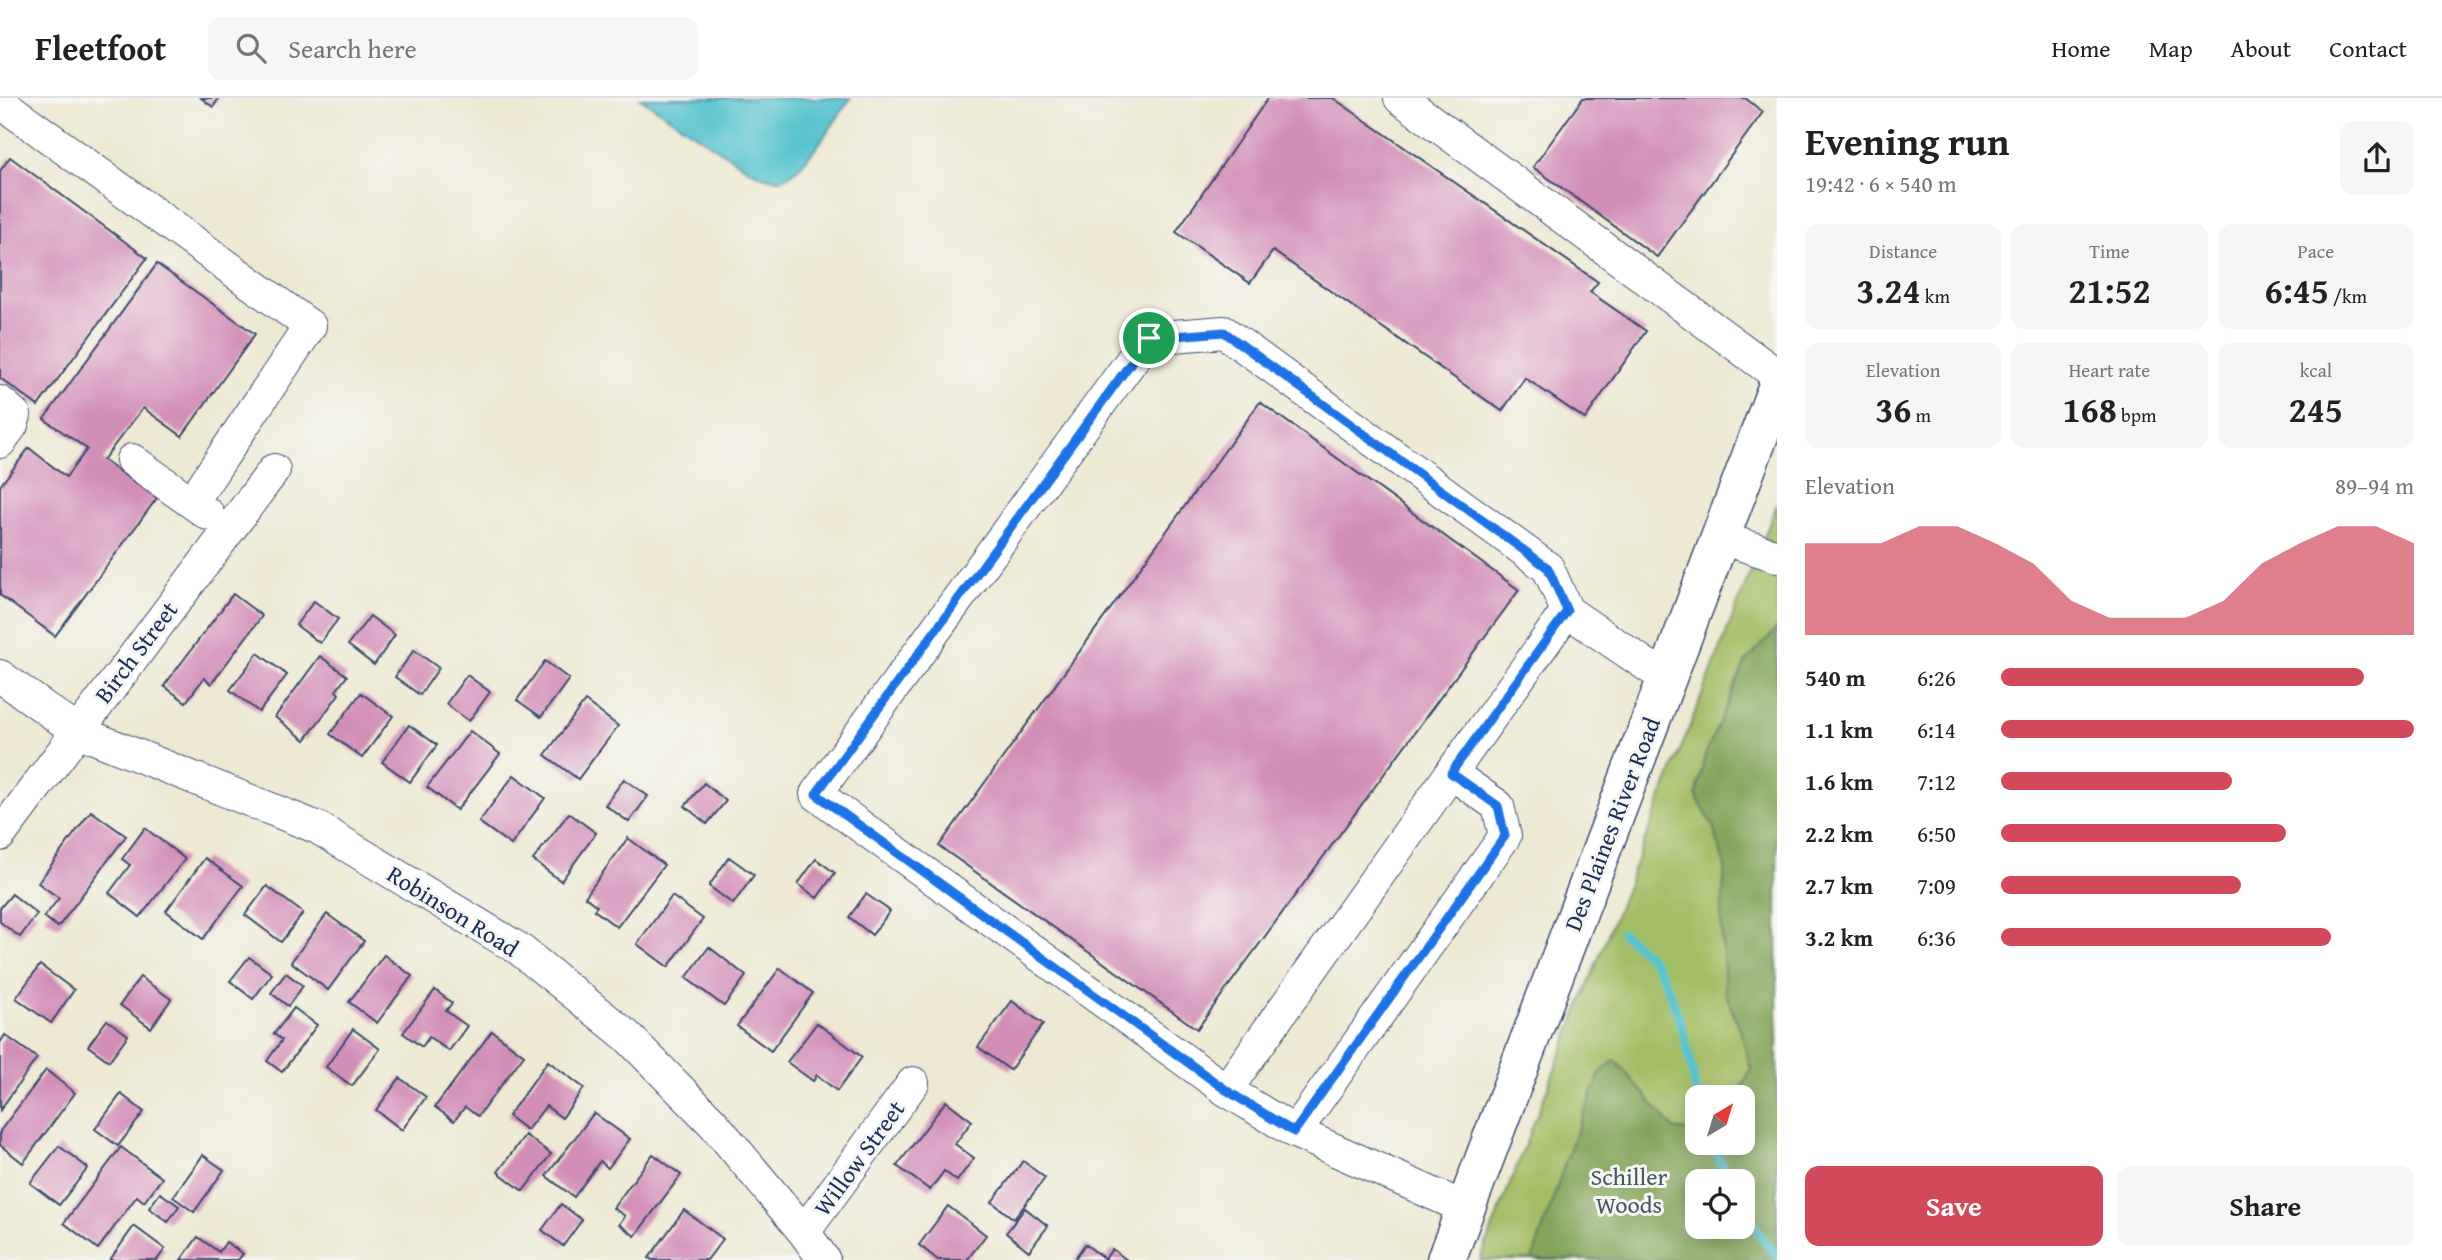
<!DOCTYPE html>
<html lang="en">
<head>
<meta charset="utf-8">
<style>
	:root { --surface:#fff; --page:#f6f6f6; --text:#222; --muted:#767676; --line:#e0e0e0; --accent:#d1495b }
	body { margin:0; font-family:"Gentium Book Plus",serif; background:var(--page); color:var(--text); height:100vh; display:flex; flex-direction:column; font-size:26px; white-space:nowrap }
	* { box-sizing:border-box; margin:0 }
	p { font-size:23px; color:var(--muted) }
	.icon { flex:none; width:38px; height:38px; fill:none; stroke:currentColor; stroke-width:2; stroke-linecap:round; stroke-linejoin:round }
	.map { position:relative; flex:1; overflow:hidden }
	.side { display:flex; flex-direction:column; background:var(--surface); width:665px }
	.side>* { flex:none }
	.needle { width:46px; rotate:38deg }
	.tools { position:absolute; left:1685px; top:987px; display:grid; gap:14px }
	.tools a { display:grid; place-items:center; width:70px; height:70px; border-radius:14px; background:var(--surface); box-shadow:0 4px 18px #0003; font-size:35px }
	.pin { position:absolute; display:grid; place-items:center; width:60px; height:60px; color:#fff; margin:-30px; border:4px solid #fff; border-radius:50%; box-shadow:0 2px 7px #0007 }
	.round { display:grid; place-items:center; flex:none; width:74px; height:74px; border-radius:14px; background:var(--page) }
	.head { display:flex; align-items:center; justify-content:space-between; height:119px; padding:0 28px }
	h1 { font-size:38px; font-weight:600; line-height:52px }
	.stats { display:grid; grid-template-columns:repeat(3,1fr); gap:10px; height:119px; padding:7px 28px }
	.stats div { display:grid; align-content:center; border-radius:14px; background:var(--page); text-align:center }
	.stats b { font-size:35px; font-weight:600 }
	.stats small { font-size:19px; font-weight:400 }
	.stats p { font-size:19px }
	.chart { height:196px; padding:14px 28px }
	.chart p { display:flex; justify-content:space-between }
	.chart svg { width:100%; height:126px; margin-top:7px; fill:var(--accent); opacity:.7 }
	.button { display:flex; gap:14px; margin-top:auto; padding:14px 28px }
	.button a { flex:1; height:80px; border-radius:14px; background:var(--accent); color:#fff; font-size:28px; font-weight:600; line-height:80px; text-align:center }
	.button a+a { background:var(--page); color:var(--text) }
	ul { padding:0 28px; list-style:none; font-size:23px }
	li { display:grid; grid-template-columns:112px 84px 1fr; align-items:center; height:52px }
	li i { height:18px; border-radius:9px; background:var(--accent) }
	header { display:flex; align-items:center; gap:42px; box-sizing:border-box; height:98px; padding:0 35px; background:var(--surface); border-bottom:2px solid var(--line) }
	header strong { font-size:33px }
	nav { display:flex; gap:38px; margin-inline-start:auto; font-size:24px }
	.search { width:490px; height:63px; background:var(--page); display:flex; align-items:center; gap:18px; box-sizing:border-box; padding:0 24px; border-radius:14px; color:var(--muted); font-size:26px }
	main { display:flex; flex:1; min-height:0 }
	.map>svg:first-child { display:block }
	.green { fill:#a4be65; stroke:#607662; stroke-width:2; fill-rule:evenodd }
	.forest { fill:#83a55a; stroke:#4f6a5c; stroke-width:2; fill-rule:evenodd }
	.water { fill:#56c3ce; stroke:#387996; stroke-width:2 }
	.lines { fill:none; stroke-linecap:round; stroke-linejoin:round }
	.stream { stroke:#56c3ce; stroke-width:9 }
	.building { fill:#d38eb8 }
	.minor-casing { stroke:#3a4b6f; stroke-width:34 }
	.major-casing { stroke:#3a4b6f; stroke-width:41 }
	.minor { stroke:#fff; stroke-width:32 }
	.major { stroke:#fff; stroke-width:38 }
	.route-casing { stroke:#fff; stroke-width:14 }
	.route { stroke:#1a73e8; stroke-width:9 }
	.labels { text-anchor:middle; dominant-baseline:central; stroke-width:6; stroke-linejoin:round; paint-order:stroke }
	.street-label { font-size:24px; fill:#1b2f5e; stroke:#f6f6f2 }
	.park-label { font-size:24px; fill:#445a60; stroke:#f6f6f2 }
</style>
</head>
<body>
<header>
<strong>Fleetfoot</strong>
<div class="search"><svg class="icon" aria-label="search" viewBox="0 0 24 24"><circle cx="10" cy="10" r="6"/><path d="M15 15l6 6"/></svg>Search here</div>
<nav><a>Home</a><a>Map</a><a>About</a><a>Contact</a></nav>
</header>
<main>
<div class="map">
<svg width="1777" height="1162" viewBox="0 0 1777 1162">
	<rect width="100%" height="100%" fill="#f6f6f2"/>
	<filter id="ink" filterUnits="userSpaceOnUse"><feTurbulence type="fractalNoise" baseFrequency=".0143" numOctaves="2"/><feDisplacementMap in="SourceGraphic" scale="14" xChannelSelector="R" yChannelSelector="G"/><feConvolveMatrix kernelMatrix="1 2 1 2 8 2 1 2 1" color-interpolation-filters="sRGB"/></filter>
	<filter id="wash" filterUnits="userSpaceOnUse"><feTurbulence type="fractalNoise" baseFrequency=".00686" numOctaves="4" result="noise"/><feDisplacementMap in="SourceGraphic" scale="28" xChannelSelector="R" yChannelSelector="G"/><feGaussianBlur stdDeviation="1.57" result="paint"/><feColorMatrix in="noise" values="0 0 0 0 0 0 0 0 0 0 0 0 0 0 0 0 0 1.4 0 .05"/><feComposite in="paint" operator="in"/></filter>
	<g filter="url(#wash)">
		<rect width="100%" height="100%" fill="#ede9d2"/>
		<path class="green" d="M1777,406V1162H1480ZM1698,999H1743V1045H1698ZM1698,1083H1743V1129H1698Z"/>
		<path class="forest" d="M1777,530V1162H1532L1574,1039L1601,974L1615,962L1675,1032L1697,1033L1698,1045H1743V999H1737L1751,971L1740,931L1725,894L1721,822L1725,769L1713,728L1696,698L1705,657L1745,565ZM1698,1083H1743V1129H1698Z"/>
		<path class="water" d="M640,0H851C837,19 802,78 780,81C767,82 756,75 745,69Z"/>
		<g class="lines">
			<g class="stream">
				<path d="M1622,835C1632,844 1646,854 1654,865C1679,903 1693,967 1698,1011"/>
				<path d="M1712,1045L1729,1083"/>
				<path d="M1743,1108L1761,1138L1777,1158"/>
			</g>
		</g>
		<g id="blocks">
			<g class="building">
				<path d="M201,0H219L213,9Z"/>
				<path d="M1268,0H1333L1598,184L1590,194L1646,233L1585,321L1525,280L1502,313L1273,153L1250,185L1176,134Z"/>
				<path d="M1583,0H1745L1763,14L1657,159L1533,69Z"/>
				<path d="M10,59L147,160L38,308L0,280V73Z"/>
				<path d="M157,166L255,236L182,338L143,310L103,362L157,400L55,538L0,497V388L29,350L66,379L87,351L44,321Z"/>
				<path d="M1260,304L1519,492L1197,931L939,748Z"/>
				<path d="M233,496L262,518L211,586L204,580L186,604L164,588Z"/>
				<path d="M314,503L338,521L320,545L296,527Z"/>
				<path d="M370,518L395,537L374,567L348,547Z"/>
				<path d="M414,552L439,570L420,597L395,579Z"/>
				<path d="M258,555L287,577L259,614L230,592Z"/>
				<path d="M320,558L347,578L336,593L339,596L305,642L275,619Z"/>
				<path d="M545,563L569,581L541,619L517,602Z"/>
				<path d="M467,577L490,594L469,623L446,606Z"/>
				<path d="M361,595L393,618L362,660L330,636Z"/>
				<path d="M585,603L618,628L578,681L545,657Z"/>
				<path d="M409,627L437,647L410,684L382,664Z"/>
				<path d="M470,633L500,656L457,712L427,689Z"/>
				<path d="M514,677L545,700L511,747L479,724Z"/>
				<path d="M624,681L648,698L629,724L605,707Z"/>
				<path d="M704,685L726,703L707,726L685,708Z"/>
				<path d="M91,713L126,738L58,829L44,819L59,800L38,785Z"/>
				<path d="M569,715L596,735L561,783L533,762Z"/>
				<path d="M145,730L185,761L140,819L109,795L130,767L122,761Z"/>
				<path d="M628,740L664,767L617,829L594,812L597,808L585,799Z"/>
				<path d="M729,759L754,777L733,806L709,788Z"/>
				<path d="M205,760L243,788L203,841L166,813Z"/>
				<path d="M816,761L835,775L817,800L798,786Z"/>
				<path d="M267,788L303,815L281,844L245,817Z"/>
				<path d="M12,796L37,816L20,839L0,824V810Z"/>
				<path d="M866,796L890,813L872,837L849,819Z"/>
				<path d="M672,798L703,821L668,869L637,846Z"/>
				<path d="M327,816L364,843L328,892L291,864Z"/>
				<path d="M709,849L746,878L724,908L686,880Z"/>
				<path d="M384,857L412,878L377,925L349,904Z"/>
				<path d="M249,859L272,876L253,901L230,883Z"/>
				<path d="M40,867L74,892L51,925L16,900Z"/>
				<path d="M780,870L813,895L771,953L737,928Z"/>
				<path d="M286,875L303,888L288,908L271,895Z"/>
				<path d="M140,879L171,901L151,930L120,907Z"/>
				<path d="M435,892L452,905L446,913L467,928L449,953L429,939L422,949L403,935Z"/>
				<path d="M1012,903L1043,926L1010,972L978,949Z"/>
				<path d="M294,910L317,927L282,974L267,963L282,942L274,936Z"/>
				<path d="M107,922L128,937L109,963L88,948Z"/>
				<path d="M817,925L862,959L837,993L817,977L813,983L787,964Z"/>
				<path d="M353,931L380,951L352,988L326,969Z"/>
				<path d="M492,933L524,957L478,1018L465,1009L454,1023L435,1009Z"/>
				<path d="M5,937L37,960L0,1012V945Z"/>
				<path d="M548,963L584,990L562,1020L546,1008L527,1032L508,1018Z"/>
				<path d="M46,972L75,995L23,1065L0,1047V1033Z"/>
				<path d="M400,980L426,999L402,1032L376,1012Z"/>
				<path d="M121,996L144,1014L118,1048L95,1031Z"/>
				<path d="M946,1003L972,1023L955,1046L974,1060L957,1083L944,1073L930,1092L897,1068Z"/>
				<path d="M594,1015L630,1041L608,1070L600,1063L574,1099L546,1078Z"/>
				<path d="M525,1037L551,1056L523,1093L498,1074Z"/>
				<path d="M59,1048L88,1070L59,1107L30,1085Z"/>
				<path d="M121,1049L162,1080L144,1104L137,1098L98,1151L64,1125Z"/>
				<path d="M653,1056L681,1077L635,1138L619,1126L625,1118L613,1110Z"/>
				<path d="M203,1057L224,1072L194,1114L173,1099Z"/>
				<path d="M1023,1063L1045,1080L1014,1121L992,1104Z"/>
				<path d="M160,1095L179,1108L168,1124L149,1110Z"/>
				<path d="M561,1106L582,1122L563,1148L542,1132Z"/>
				<path d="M948,1108L986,1137L967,1162H938L919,1147Z"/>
				<path d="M1025,1110L1048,1128L1029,1153L1006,1135Z"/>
				<path d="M684,1112L723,1141L707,1162H652L649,1160Z"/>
				<path d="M134,1128L165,1151L157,1162H110Z"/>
				<path d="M198,1139L219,1154L226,1144L243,1156L238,1162H181Z"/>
				<path d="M1085,1146L1105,1161L1112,1151L1127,1162H1074Z"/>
			</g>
		</g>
	</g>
	<g filter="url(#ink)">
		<use href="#blocks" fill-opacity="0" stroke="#3a4b6f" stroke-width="2"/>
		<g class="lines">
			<defs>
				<g id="minor">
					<path d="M1400,0L1777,277"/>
					<path d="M0,4L310,228L192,404"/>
					<path d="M0,304L15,317L12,327L0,344"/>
					<path d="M132,362L208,416"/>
					<path d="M1721,440L1777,458"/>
					<path d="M1567,513L1451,675L1498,708L1505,738L1295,1034L1226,992L816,696L1148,240L1224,234L1548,470L1567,513L1667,581"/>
					<path d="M0,578L77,633L318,730L519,851L627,938L713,1025L804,1134L824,1162"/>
					<path d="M0,737L274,372"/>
					<path d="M1226,992L1451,675"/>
					<path d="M1295,1034L1467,1111"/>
					<path d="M804,1134L913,985"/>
				</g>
				<path id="major" d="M1446,1162L1777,290"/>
			</defs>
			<use href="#minor" class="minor-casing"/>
			<use href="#major" class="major-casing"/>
			<use href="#minor" class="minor"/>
			<use href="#major" class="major"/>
		</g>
	</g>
	<g class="lines" filter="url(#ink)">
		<defs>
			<path id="route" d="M1224,234L1548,470L1567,513L1451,675L1498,708L1505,738L1294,1034L1226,992L816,696L1149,240Z"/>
		</defs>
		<use href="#route" class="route-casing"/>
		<use href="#route" class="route"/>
	</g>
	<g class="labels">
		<g class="street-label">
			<text transform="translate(136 554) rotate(-53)">Birch Street</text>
			<text transform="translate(1612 726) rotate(-69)">Des Plaines River Road</text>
			<text transform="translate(453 813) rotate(32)">Robinson Road</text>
			<text transform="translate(859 1060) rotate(-54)">Willow Street</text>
		</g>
		<g class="park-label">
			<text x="1629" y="1078">Schiller<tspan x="1629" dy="28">Woods</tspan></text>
		</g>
	</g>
</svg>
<div class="tools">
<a><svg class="needle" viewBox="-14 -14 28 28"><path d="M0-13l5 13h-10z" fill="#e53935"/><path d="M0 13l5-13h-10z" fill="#767676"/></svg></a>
<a><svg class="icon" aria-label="locate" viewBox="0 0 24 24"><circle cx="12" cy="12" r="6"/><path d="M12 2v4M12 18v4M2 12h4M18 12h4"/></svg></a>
</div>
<div class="pin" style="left:1149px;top:240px;background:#1e9e55"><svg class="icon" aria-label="arrive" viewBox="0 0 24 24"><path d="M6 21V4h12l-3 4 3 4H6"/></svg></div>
</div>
<section class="side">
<div class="head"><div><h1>Evening run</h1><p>19:42 · 6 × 540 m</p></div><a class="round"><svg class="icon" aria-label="share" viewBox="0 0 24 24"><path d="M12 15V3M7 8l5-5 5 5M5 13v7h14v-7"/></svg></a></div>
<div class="stats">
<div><p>Distance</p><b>3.24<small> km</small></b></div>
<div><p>Time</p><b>21:52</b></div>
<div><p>Pace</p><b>6:45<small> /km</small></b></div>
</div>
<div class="stats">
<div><p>Elevation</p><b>36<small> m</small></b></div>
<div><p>Heart rate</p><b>168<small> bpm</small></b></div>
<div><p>kcal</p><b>245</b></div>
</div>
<div class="chart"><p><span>Elevation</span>89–94 m</p>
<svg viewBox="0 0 160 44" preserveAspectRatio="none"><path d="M0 44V12L10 12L20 12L30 6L40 6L50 12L60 19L70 32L80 38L90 38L100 38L110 32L120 19L130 12L140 6L150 6L160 12V44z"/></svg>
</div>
<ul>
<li><b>540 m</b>6:26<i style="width:88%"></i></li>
<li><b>1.1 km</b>6:14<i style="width:100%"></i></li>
<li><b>1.6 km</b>7:12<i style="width:56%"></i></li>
<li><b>2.2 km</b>6:50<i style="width:69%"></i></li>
<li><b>2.7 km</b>7:09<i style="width:58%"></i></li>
<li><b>3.2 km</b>6:36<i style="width:80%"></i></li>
</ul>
<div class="button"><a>Save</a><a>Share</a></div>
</section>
</main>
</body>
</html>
